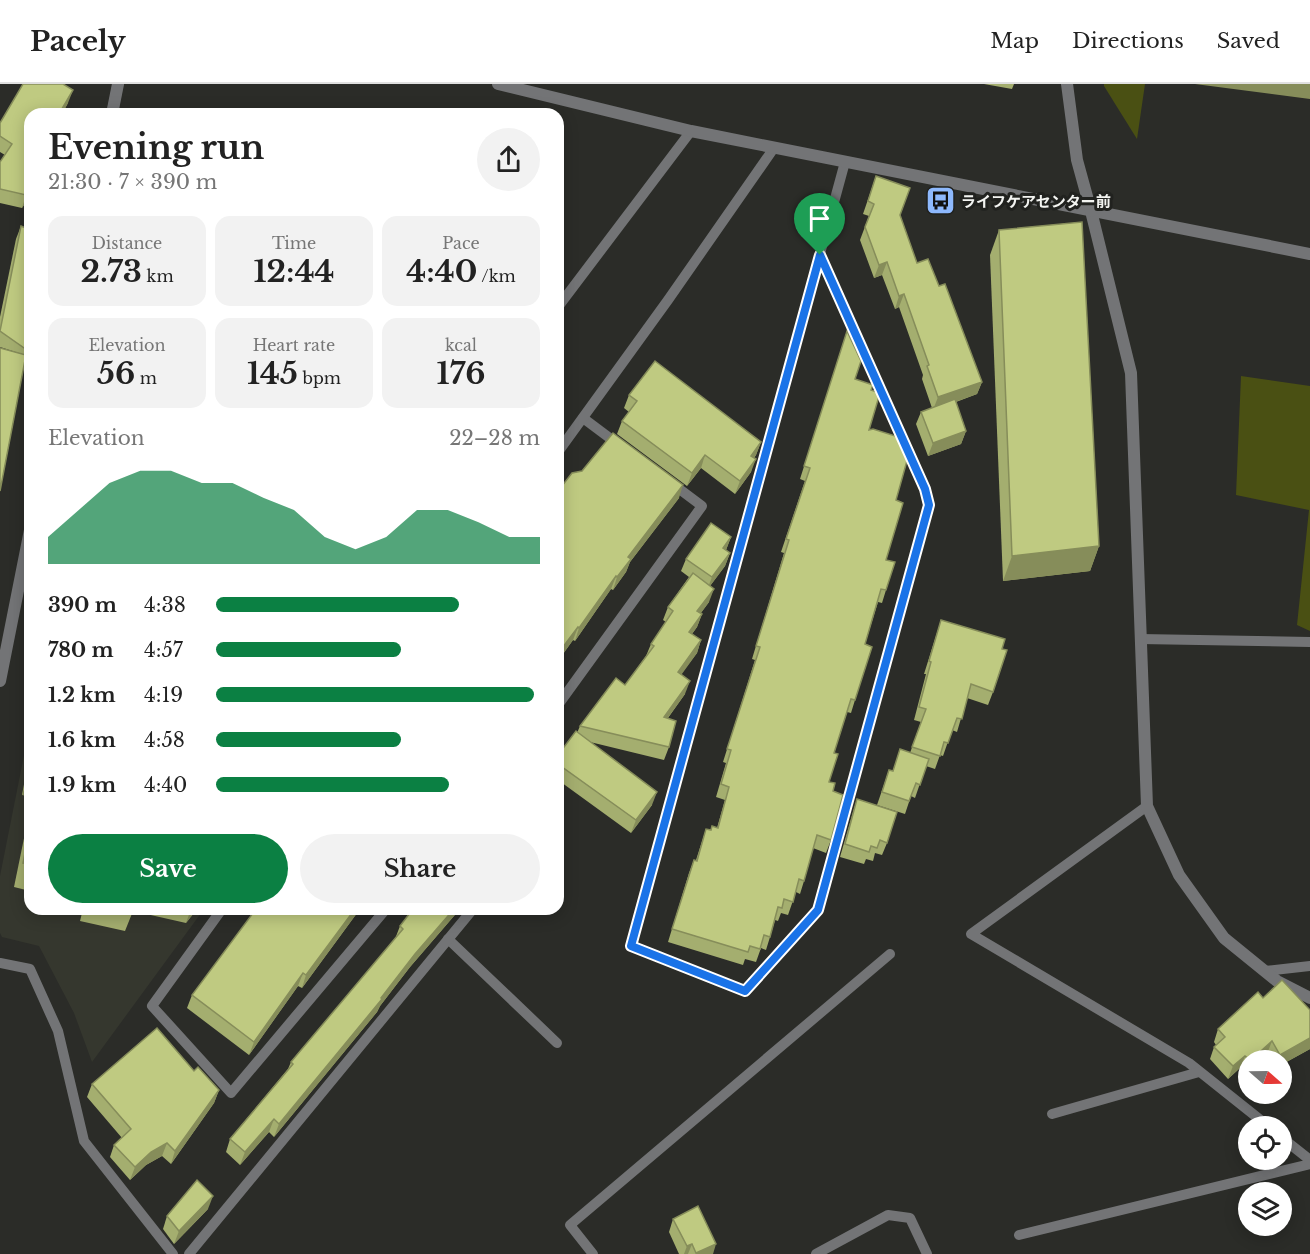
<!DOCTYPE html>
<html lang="en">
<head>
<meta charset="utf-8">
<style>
	:root { --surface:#fff; --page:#f2f2f2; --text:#222; --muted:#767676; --line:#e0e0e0; --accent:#0b8043 }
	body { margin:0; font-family:"Libre Baskerville","Noto Sans JP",serif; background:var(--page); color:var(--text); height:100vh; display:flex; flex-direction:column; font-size:22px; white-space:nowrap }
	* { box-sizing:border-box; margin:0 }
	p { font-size:20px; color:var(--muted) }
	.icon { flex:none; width:33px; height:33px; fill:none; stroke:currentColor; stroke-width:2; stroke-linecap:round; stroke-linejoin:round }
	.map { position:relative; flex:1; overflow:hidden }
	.details { position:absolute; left:24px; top:24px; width:540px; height:807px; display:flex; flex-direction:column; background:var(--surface); border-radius:18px; box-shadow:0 3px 15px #0003 }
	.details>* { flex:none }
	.needle { width:39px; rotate:110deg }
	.fabs { position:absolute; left:1238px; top:966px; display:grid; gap:12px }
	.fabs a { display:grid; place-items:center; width:54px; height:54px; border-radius:50%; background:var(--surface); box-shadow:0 3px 15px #0003; font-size:30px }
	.pin { position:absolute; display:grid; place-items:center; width:51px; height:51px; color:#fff; margin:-62px -26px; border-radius:50% 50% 50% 0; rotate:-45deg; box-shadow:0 0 6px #0007 }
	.pin .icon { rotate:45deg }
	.round { display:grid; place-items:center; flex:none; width:63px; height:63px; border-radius:32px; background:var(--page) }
	.overview { display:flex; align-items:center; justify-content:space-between; height:102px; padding:0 24px }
	h1 { font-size:33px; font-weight:800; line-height:45px }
	.stats { display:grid; grid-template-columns:repeat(3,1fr); gap:9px; height:102px; padding:6px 24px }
	.stats div { display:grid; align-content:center; border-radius:15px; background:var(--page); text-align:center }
	.stats b { font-size:30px; font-weight:800 }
	.stats small { font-size:16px; font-weight:400 }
	.stats p { font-size:16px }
	.chart { height:168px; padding:12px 24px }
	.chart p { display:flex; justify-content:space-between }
	.chart svg { width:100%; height:108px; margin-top:6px; fill:var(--accent); opacity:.7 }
	.cta { display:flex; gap:12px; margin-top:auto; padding:12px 24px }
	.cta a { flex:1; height:69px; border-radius:36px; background:var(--accent); color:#fff; font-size:24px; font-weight:800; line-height:69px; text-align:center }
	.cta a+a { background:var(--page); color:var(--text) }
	ul { padding:0 24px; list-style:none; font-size:20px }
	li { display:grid; grid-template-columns:96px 72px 1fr; align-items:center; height:45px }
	li i { height:15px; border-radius:8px; background:var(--accent) }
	header { display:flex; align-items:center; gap:36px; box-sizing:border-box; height:84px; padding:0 30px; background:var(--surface); border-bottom:2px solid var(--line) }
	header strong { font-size:28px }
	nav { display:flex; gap:33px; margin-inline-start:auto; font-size:21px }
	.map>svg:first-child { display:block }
	.built { fill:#35372e }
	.green { fill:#4a5013 }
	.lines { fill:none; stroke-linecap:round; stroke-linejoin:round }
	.service { stroke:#737476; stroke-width:10 }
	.minor { stroke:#737476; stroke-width:12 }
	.tertiary { stroke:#737476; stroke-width:12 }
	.wall { fill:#a4ae6f }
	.shaded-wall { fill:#868d5a }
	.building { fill:#bfca81; stroke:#868d5a; stroke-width:1.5 }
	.route-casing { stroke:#fff; stroke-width:12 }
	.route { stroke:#1a73e8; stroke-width:8 }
	.labels { text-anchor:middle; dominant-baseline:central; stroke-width:6; stroke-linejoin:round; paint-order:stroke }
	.poi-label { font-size:15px; font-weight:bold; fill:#f3f4f1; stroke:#21221f; text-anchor:start }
</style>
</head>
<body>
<header>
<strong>Pacely</strong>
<nav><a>Map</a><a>Directions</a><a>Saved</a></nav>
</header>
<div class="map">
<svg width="1310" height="1170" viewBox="0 0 1310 1170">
	<rect width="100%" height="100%" fill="#2b2c28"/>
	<path class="built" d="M30,641V825H204L92,978L74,929L39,862L2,853L0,849V792Z"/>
	<g class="green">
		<path d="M1104,0H1145L1137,55L1104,2Z"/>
		<path d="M1241,292L1310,302V547L1297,541L1309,426L1236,411Z"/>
	</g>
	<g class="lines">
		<g class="service">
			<path d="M820,171L925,405L929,421L818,826L745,907L631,862L845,78"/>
			<path d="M558,223L691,47"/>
			<path d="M583,334L619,361"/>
			<path d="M558,368L668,216L774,64"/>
			<path d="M1140,555L1310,558"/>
			<path d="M558,621L702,422L670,398"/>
			<path d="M1147,722L971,850L1189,979L1268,1042"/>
			<path d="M222,825L152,922L231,1009L386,825"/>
			<path d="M448,855L557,959"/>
			<path d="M0,879L30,885L58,947L84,1057L173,1170"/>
			<path d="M1265,887L1310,882"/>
			<path d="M1052,1030L1199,988"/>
			<path d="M1281,1053L1310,1076"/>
			<path d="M1019,1151L1310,1080"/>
			<path d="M189,1170L473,825"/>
			<path d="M593,1170L570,1141L890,870"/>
			<path d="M816,1170L888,1131L910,1134L927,1170"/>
		</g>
		<g class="minor">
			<path d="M498,0L691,47L1310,170"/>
			<path d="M1091,127L1131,289L1147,722L1179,791L1224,854L1277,897L1310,914"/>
		</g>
		<g class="tertiary">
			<path d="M1067,0L1077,76L1091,127"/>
			<path d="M112,30L118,0"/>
			<path d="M0,597L30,446"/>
		</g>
	</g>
	<g class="wall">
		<path d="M984,0H1014L1012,5Z"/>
		<path d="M68,19L30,86V112L22,124L0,119V78L5,71L0,68V39Z"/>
		<path d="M876,92L900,131L917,179L939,202L982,298L977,310L956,318L966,347L961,360L928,372L916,340L921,328L932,324L922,295L923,291L899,223L895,225L882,191L874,194L860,156L869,132L863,130Z"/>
		<path d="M21,142L27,266L25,271L0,263V233L16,155Z"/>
		<path d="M999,146L1099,462L1090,487L1003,497L990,171Z"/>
		<path d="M847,247L855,295L871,306L869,346L896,416L886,476V506L882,519L878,518L865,560L855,616L851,629L847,628L834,669L829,698L833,707L831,756L826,769L813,764L804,797L800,810L796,808L788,831L781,829L778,837L775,836L770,853L766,866L761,864L756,878L745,875L743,881L668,858L689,789L694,776H696L706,745L711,746L717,744L725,716L716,713L726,679L723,678L755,576L752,575L784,469L781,468L805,397L800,395Z"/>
		<path d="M629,311L761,358L756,371L754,374L751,388L735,410L701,384L687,402L617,350L622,337L629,328L624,324Z"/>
		<path d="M558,407L679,414L630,478L626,488L613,506L611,505L575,557L573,556L558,577Z"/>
		<path d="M731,453L726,466L730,469L725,482L710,502L709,518L700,530H702L697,543L692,550L701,556L697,569L681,590L685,610L668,634L669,663L664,676L590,658L652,721L631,749L558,696V671L577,649L580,642L625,601L646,572L651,560L666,538L663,536L668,523L689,493L681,487L686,475Z"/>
		<path d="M941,536L1002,565L993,608L988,621L967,614L957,648L952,646L943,672L940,671L935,685L926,682L915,714L911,712L905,730L877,721L889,686L893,687L910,669L921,638L914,636L926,590H924Z"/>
		<path d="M30,668V712L22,711Z"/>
		<path d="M857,715L887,759L882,771L875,769L873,777L866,775L864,780L840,773L853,728Z"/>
		<path d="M30,725V807L14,803Z"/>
		<path d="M83,825H197L186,839L133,827L125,847L80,837Z"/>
		<path d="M360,825L302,904L298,902L249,971L187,924L192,911Z"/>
		<path d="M413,825H460L410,883L380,922L377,928L274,1053L269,1048L240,1081L226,1068L230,1055L288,985L291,978L395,855L400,842Z"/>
		<path d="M1218,945L1310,965L1281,981V976H1271L1267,970L1260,976H1248V988L1246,990L1240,984L1228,995L1210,975L1214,963L1216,961L1214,958Z"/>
		<path d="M194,987L219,1006L214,1019L171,1080L162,1072L146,1081L130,1096L110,1073L114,1061L122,1054L87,1013L92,1000Z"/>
		<path d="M208,1125L174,1160L163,1145L167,1132Z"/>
		<path d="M673,1135L713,1170H679L669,1148Z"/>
	</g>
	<g class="shaded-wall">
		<path d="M1195,0H1310V15Z"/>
		<path d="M73,6L68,19L62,30H59Z"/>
		<path d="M30,106V112L22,124L26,111Z"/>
		<path d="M887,178L882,191L874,194L879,181Z"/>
		<path d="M904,210L899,223L895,225L899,212Z"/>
		<path d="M982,298L977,310L933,326L938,313Z"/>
		<path d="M966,347L961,360L928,372L933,359Z"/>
		<path d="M761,358L756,371L746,385L751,372Z"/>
		<path d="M705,371L701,384L687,402L692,389Z"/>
		<path d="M756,375L751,388L735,410L740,397Z"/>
		<path d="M683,401L679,414L630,478L626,488L613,506L617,493L628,473Z"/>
		<path d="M731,453L726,466L723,464Z"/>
		<path d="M1099,462L1090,487L1003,497L1012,472Z"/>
		<path d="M730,469L725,482L707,506L712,493Z"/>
		<path d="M616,492L611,505L575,557L579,544Z"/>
		<path d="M714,505L709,518L693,540L697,527Z"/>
		<path d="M702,530L697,543L684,561L689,548Z"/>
		<path d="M578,543L573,556L558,577V574L560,567Z"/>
		<path d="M701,556L697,569L674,601L678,588Z"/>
		<path d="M690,597L685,610L659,646L664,633Z"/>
		<path d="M30,687V712L22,711Z"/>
		<path d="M657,708L652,721L631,749L636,736Z"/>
		<path d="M191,825H197L186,839Z"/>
		<path d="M355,825H360L302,904L306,891Z"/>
		<path d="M454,825H460L410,883L380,922L377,928L274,1053L279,1040L415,870Z"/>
		<path d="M303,889L298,902L249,971L254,958Z"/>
		<path d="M1310,954V965L1281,981V976H1278L1280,971Z"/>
		<path d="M1272,957L1267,970L1260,976H1251Z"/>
		<path d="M1245,972L1240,984L1228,995L1233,982Z"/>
		<path d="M219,1006L214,1019L171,1080L175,1067Z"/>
		<path d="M274,1035L269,1048L240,1081L245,1068Z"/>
		<path d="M167,1059L162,1072L146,1081L130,1096L135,1083L151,1068Z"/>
		<path d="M213,1112L208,1125L174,1160L179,1147Z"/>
		<path d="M692,1160L688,1170H684L687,1162Z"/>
		<path d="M716,1160L713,1170H696V1169Z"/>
	</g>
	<g class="building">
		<path d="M23,0H63L73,6L59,30H30V80L28,85L30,86V106L26,111L0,105V78L12,60L0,52V39Z"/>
		<path d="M876,92L910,104L900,131L917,179L928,175L939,202L945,200L982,298L938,313L927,282L929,281L904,210L899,212L887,178L879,181L865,143L874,120L868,117Z"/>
		<path d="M1082,138L1099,462L1012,472L999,146Z"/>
		<path d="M21,142L30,146V196L28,201L30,202V252L27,266L0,247Z"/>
		<path d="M847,247L861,277L855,295L873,301L871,306L880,309L869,346L873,345L905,355L910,366L896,416L903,419L886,476L895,478L886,506L881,505L865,560L872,563L855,616L851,615L834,669L838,670L829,698L835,699L833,707L843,711L831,756L817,751L804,797L799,795L793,818L784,815L782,824L778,823L770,853L764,851L760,865L750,862L748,868L672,845L694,776L697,777L706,745L711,746L712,742L718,744L729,703L721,700L731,666L727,665L760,563L756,562L789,456L786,455L810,384L804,382Z"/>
		<path d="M0,264L26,271L0,407Z"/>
		<path d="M655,277L761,358L751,372L756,375L740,397L705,371L692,389L622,337L637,317L629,311Z"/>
		<path d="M955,315L966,347L933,359L921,328Z"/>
		<path d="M613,349L683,401L628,473L631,475L617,493L616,492L579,544L578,543L560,567L558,566V407L572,389L582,387Z"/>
		<path d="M711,439L731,453L723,464L730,469L712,493L686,475Z"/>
		<path d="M693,489L714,505L697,527L702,530L689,548L701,556L678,588L690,597L664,633L676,637L669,663L580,642L616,594L625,601L654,562L651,560L673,527L668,523Z"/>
		<path d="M941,536L1005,555L1002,565L1007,566L993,608L971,600L962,635L957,634L948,659L944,658L940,672L912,663L926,625L919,623L931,578L929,577Z"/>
		<path d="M576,647L657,708L636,736L558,680V671Z"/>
		<path d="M900,665L929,675L920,701L916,699L909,717L882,708L889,686L893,687Z"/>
		<path d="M857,715L897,728L887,759L880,756L877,764L871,762L869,768L845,760Z"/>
		<path d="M30,744V780L23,779Z"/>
		<path d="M256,825H355L306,891L303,889L254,958L192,911Z"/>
		<path d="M413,825H454L415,870L381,914L382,915L279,1040L274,1035L245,1068L230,1055L293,980L291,978L403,845L400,842Z"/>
		<path d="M1282,896L1310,926V954L1280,971L1272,957L1251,976H1250L1245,972L1233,982L1214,963L1225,953L1218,945L1258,908L1263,914Z"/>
		<path d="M157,944L194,987L198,983L219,1006L175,1067L167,1059L151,1068L135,1083L114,1061L131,1045L92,1000Z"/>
		<path d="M197,1096L213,1112L179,1147L167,1132Z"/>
		<path d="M698,1122L716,1160L696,1169L692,1160L687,1162L673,1135Z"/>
	</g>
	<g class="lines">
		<defs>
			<path id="route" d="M820,171L925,405L929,421L818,826L745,907L631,862Z"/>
		</defs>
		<use href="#route" class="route-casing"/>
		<use href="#route" class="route"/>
	</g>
	<defs>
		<symbol id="bus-square" viewBox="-11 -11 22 22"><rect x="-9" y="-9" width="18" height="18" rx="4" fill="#8eb9fd" stroke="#21221f"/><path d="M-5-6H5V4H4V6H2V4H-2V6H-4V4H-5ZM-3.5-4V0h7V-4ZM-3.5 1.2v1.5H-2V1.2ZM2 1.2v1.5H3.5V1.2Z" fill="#111"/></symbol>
	</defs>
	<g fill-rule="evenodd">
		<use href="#bus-square" x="924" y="100" width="33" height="33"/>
	</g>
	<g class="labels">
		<g class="poi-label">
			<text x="961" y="117">ライフケアセンター前</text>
		</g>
	</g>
</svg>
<div class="fabs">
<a><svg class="needle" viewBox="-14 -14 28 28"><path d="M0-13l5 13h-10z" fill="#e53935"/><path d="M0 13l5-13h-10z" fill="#767676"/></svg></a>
<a><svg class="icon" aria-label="locate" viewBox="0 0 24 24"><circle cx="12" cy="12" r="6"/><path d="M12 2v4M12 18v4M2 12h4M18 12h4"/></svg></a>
<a><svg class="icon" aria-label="layers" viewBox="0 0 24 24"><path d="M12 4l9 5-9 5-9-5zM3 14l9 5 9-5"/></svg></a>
</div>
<div class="pin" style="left:820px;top:171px;background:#1e9e55"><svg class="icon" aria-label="arrive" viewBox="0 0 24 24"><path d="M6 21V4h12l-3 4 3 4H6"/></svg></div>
<section class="details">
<div class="overview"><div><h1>Evening run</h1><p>21:30 · 7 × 390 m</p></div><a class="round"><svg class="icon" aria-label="share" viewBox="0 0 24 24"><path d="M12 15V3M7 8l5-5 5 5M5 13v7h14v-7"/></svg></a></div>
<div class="stats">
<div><p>Distance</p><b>2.73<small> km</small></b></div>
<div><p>Time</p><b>12:44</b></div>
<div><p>Pace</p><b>4:40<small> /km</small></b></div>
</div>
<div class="stats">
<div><p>Elevation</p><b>56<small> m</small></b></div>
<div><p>Heart rate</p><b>145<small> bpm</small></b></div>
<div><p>kcal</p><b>176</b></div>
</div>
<div class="chart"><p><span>Elevation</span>22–28 m</p>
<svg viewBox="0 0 160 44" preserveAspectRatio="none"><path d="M0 44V33L10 22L20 11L30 6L40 6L50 11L60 11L70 17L80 22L90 33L100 38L110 33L120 22L130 22L140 27L150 33L160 33V44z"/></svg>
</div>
<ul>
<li><b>390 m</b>4:38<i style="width:75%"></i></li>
<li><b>780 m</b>4:57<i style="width:57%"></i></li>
<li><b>1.2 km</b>4:19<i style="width:98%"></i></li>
<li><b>1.6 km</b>4:58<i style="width:57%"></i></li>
<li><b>1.9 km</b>4:40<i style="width:72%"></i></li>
</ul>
<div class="cta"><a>Save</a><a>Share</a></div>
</section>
</div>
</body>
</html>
